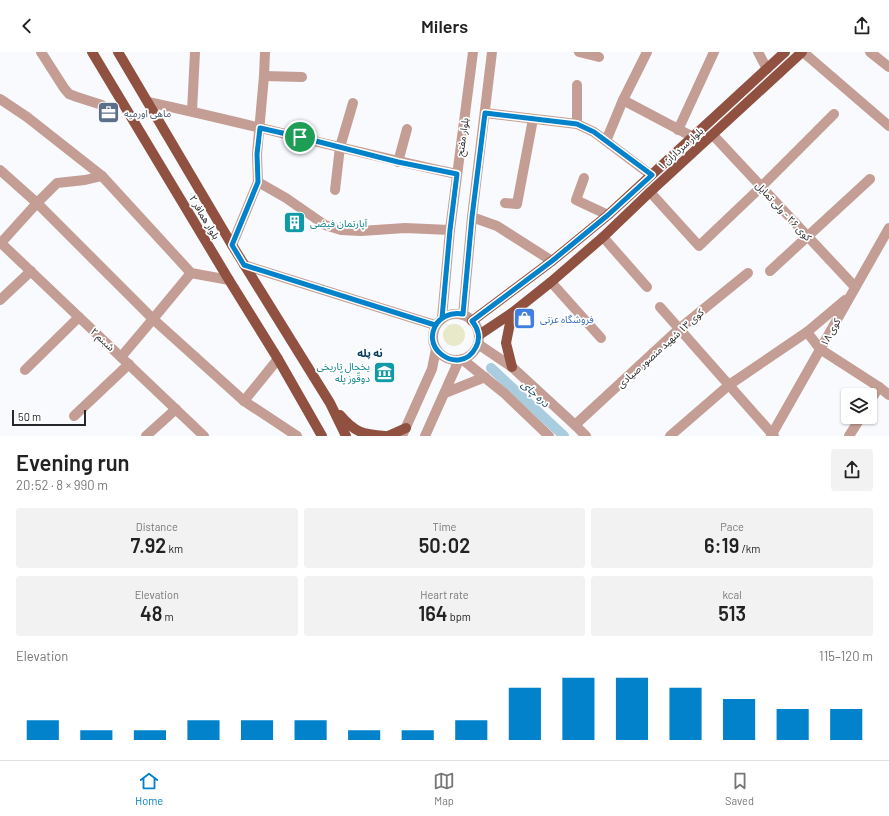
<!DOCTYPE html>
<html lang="en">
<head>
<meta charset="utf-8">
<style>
	:root { --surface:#fff; --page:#f2f2f2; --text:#222; --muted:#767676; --line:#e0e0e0; --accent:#0182ca }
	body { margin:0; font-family:Barlow,"Noto Sans Arabic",sans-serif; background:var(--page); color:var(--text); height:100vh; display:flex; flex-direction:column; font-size:15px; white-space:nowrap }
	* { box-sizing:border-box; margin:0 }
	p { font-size:13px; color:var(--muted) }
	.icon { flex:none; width:22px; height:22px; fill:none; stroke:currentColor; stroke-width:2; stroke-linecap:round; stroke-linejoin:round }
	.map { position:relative; height:384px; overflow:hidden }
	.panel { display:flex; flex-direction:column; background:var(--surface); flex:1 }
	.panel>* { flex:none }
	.buttons { position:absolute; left:841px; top:336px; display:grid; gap:8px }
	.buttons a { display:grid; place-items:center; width:36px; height:36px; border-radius:4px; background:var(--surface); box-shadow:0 1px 3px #0004; font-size:20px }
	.scale { position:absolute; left:12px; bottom:10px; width:74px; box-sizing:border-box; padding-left:4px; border:2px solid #27282b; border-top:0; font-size:11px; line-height:14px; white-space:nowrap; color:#27282b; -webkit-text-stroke:3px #fff; paint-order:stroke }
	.pin { position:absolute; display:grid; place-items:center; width:34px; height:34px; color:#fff; margin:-17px; border:2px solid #fff; border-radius:50%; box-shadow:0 1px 4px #0007 }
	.round { display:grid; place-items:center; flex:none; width:42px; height:42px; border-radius:4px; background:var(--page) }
	.headline { display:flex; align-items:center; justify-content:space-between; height:68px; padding:0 16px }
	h1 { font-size:22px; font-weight:600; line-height:30px }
	.figures { display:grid; grid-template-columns:repeat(3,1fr); gap:6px; height:68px; padding:4px 16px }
	.figures div { display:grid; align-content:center; border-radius:4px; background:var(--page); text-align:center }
	.figures b { font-size:20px; font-weight:600 }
	.figures small { font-size:11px; font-weight:400 }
	.figures p { font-size:11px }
	.chart { height:112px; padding:8px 16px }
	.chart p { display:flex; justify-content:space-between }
	.chart svg { width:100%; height:72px; margin-top:4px; stroke:var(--accent); stroke-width:6 }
	header { display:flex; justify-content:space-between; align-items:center; height:52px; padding:0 16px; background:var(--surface); font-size:18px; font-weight:600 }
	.tabs { display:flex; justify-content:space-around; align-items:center; height:56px; border-top:1px solid var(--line); background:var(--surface); font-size:11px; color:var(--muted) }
	.tabs a { display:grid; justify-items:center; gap:2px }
	.tabs .current { color:var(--accent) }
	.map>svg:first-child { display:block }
	.green { fill:#e7e9c9 }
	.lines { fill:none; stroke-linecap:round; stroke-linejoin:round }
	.canal { stroke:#a9cddf; stroke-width:10 }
	.minor { stroke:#c49e94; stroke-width:10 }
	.major { stroke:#915140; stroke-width:10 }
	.route-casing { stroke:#fff; stroke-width:8 }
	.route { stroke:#0182ca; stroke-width:5 }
	.labels { text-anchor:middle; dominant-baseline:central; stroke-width:3.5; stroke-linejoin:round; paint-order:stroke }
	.service-label { font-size:10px; fill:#4e5e75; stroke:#fff; text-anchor:start }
	.street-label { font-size:10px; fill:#27282b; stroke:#fff }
	.culture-label { font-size:10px; fill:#0d838f; stroke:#fff; text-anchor:start }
	.shop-label { font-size:10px; fill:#366cbe; stroke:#fff; text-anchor:start }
	.neighbourhood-label { font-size:11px; font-weight:bold; fill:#083d60; stroke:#fff }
	.water-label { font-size:11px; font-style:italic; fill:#154559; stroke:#fff }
</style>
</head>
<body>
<header><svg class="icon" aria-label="back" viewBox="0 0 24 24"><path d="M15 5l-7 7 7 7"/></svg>Milers<svg class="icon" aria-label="share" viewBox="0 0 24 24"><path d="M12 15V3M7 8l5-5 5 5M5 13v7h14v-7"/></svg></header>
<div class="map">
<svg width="889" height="384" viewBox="0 0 889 384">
	<rect width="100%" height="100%" fill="#f9fafe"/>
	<circle class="green" cx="454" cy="283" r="11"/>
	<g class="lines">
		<path class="canal" d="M491,316L564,384"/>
		<g class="minor">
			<path d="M41,0L64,36L69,42L77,45L102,53"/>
			<path d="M579,0L599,5"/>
			<path d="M647,0L623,48L606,89L651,123"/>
			<path d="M758,0L767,17"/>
			<path d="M803,0L889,74"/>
			<path d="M870,0L889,15"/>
			<path d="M264,24L302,25"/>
			<path d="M577,33V72"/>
			<path d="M0,47L27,65L102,124L191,221L229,228"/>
			<path d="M623,48L693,85"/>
			<path d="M148,50C251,72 353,100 457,122"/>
			<path d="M192,59L195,0"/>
			<path d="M485,61L577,72L594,80L606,89"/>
			<path d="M678,78L714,0"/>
			<path d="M713,83L855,235"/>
			<path d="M398,110L407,77"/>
			<path d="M0,118L37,151L153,267L244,349L297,384"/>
			<path d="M584,126L576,148L608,163"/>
			<path d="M258,130L286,146L325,173L341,178L361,179L405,176L450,178"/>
			<path d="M335,138L340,95L353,51"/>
			<path d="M650,140L699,194L761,135L834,62"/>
			<path d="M505,151L517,152L533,67"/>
			<path d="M472,165L497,174L552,209"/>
			<path d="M603,185L647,235"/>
			<path d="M1,191L204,384"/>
			<path d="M0,192L37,151L57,131L85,128L102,124"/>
			<path d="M232,193L258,130L257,102L264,24L265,0"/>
			<path d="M244,213L435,273"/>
			<path d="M770,219L870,127"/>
			<path d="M551,230L601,286"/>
			<path d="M0,248L31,219"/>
			<path d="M660,255L774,384"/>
			<circle cx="456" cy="285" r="23"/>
			<path d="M463,263L472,165L492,0"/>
			<path d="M442,266L450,178L473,0"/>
			<path d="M807,280L820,297L879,335L889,343"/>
			<path d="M478,292L512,315L575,373L586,384"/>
			<path d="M121,305L153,267L191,221"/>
			<path d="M462,307L504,341L549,384"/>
			<path d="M25,318L79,265"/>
			<path d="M445,341L485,325"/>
			<path d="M244,349L278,307"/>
			<path d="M870,349L879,335"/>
			<path d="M74,364L129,312"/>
			<path d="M575,373L679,277L748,221"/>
			<path d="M146,384L176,357"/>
			<path d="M402,384L432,317L436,297"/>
			<path d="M425,384L459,308"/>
			<path d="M670,384L729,333L807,280L845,248"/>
			<path d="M771,384L889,176"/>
			<path d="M849,384L861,365"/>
		</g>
		<g class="major">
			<path d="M92,0L229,228L278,307L322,384"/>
			<path d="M118,0L232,193L330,351L346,384"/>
			<path d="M512,261L506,291L512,315"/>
			<path d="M472,269L552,209L608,163L785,0"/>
			<path d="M479,283L512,261L551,230L603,185L650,140L802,0"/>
			<path d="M340,363C355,381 363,382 385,384"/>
			<path d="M388,384L406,376"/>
		</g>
	</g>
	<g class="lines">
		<defs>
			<path id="route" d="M300,85L398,110L457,122L450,178L442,266C412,293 460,327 476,295C481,286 478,276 472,269L552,209L608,163L652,123L594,80L577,72L485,61L472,165L463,262C451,260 442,264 435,273L244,213L232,193L258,130L257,102L260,76L300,85"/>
		</defs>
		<use href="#route" class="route-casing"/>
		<use href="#route" class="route"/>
	</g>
	<defs>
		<symbol id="office-square" viewBox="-11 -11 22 22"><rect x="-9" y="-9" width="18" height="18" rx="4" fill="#5c6f8a" stroke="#fff"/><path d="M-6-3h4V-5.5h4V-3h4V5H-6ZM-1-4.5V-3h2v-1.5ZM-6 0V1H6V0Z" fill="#fff"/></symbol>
		<symbol id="building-square" viewBox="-11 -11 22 22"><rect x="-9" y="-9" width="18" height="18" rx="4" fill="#0f9aa8" stroke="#fff"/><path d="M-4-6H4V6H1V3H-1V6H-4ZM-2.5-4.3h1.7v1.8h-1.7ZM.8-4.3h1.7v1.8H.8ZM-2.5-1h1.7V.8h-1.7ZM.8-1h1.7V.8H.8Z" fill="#fff"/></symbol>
		<symbol id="shop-square" viewBox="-11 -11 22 22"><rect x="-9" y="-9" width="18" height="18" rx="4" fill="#3f7fe0" stroke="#fff"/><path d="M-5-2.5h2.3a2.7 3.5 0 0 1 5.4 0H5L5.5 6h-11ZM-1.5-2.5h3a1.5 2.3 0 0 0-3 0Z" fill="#fff"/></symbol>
		<symbol id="museum-square" viewBox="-11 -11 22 22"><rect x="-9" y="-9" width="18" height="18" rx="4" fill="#0f9aa8" stroke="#fff"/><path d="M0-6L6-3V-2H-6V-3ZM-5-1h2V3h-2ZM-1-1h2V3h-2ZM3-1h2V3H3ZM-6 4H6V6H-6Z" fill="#fff"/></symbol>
	</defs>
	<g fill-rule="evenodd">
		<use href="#office-square" x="96" y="48" width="25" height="25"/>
		<use href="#building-square" x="282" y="158" width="25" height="25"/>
		<use href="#shop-square" x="512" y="254" width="25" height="25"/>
		<use href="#museum-square" x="372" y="308" width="25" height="25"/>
	</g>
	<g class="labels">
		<g class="service-label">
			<text x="124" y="61">ماهی اورمیه</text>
		</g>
		<g class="street-label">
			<text transform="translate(462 85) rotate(-82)">بلوار مفتح</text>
			<text transform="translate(680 96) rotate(-42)">بلوار سرداران ۱</text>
			<text transform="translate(784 159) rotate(47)">کوی ۲۶ - ولی تمایل</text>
			<text transform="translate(205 165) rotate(59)">بلوار همافر ۲</text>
			<text transform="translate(830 280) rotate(-61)">کوی ۱۸</text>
			<text transform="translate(103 287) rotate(43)">شبنم ۲</text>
			<text transform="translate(660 296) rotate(-42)">کوی ۱۳ شهید منصور صیادی</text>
		</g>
		<g class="culture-label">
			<text x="310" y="171">آپارتمان فیضی</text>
			<text x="370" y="314" text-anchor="end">یخچال تاریخی<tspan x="370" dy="12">دوقّوز پلّه</tspan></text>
		</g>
		<g class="shop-label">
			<text x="540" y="267">فروشگاه عزتی</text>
		</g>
		<g class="neighbourhood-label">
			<text x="370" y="300">نه پله</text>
		</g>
		<g class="water-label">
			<text transform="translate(536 341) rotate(43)">دره چای</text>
		</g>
	</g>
</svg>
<div class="buttons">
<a><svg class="icon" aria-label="layers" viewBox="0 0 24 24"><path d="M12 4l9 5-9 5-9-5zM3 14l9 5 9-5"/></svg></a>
</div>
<div class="scale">50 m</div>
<div class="pin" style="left:300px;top:85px;background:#1e9e55"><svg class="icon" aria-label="arrive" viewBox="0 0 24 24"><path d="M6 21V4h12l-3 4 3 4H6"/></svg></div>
</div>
<section class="panel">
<div class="headline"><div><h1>Evening run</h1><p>20:52 · 8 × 990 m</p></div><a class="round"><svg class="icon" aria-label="share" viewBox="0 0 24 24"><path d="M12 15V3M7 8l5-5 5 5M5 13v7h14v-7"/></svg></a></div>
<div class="figures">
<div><p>Distance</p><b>7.92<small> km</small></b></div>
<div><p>Time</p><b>50:02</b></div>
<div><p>Pace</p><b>6:19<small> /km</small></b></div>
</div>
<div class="figures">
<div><p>Elevation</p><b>48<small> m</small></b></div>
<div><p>Heart rate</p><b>164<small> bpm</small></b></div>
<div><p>kcal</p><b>513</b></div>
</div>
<div class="chart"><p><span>Elevation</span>115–120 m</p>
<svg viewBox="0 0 160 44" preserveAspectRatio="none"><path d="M5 44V32M15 44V38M25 44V38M35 44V32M45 44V32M55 44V32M65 44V38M75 44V38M85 44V32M95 44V12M105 44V6M115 44V6M125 44V12M135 44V19M145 44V25M155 44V25"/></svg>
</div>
</section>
<nav class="tabs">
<a class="current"><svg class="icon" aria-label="home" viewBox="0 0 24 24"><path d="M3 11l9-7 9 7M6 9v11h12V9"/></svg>Home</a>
<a><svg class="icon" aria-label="map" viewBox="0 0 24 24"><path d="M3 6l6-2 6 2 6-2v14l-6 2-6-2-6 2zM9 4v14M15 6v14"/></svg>Map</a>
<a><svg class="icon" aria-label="saved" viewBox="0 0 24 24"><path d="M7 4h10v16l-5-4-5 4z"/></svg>Saved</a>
</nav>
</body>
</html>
